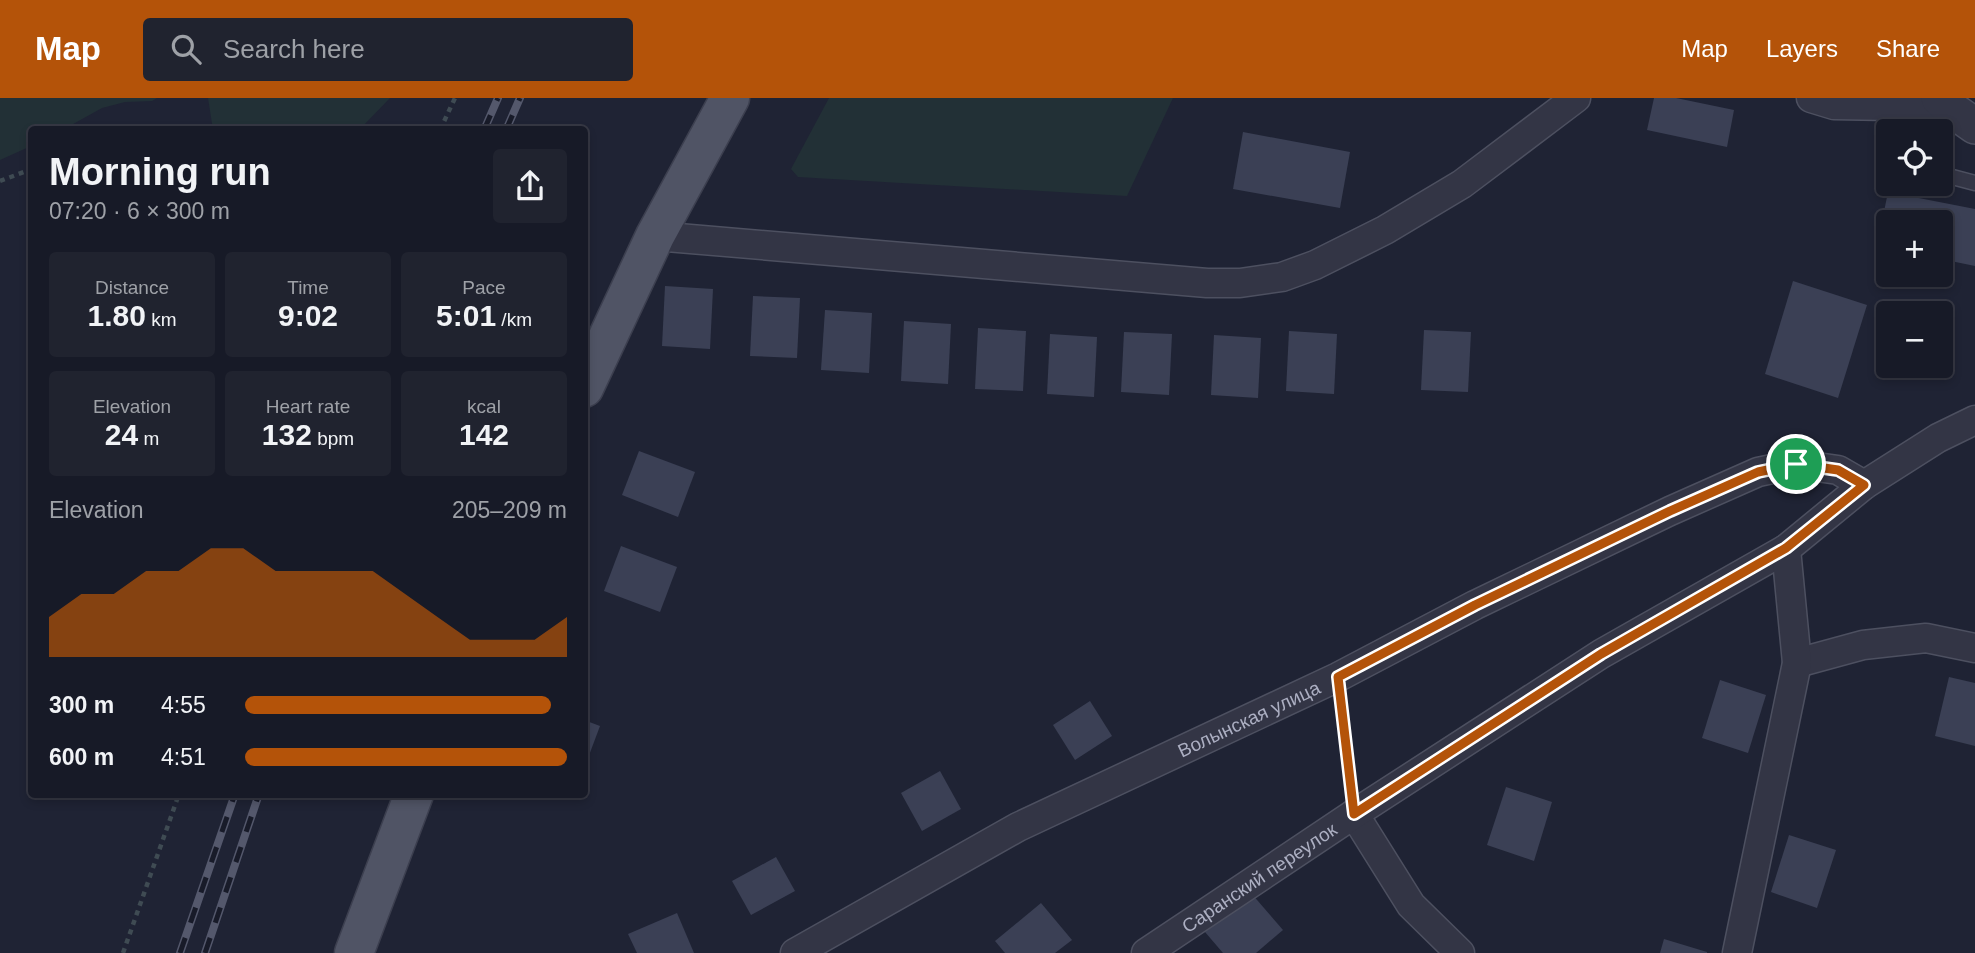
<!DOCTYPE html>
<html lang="en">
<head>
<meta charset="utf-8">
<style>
	:root { --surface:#171a27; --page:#20232f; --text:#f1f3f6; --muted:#9ea1a7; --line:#363844; --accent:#b45309 }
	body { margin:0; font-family:Arial,sans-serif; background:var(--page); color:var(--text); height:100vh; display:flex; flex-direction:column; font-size:26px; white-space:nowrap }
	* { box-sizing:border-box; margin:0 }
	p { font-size:23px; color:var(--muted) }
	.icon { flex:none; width:38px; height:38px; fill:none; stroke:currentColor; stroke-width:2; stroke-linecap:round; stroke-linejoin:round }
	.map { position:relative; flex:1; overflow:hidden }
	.drawer { position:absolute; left:28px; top:28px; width:560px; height:672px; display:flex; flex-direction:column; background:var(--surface); border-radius:7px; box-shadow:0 4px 10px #0003,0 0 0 2px var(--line) }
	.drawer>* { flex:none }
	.tools { position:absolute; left:1876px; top:21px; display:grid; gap:14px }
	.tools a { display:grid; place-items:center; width:77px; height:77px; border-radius:7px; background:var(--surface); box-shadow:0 4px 10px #0003,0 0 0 2px var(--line); font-size:35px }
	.pin { position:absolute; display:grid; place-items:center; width:60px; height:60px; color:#fff; margin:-30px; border:4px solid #fff; border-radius:50%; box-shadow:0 2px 7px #0007 }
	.round { display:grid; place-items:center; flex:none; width:74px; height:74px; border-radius:7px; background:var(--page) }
	.headline { display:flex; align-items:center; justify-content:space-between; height:119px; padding:0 21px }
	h1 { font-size:38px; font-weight:600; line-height:52px }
	.figures { display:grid; grid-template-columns:repeat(3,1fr); gap:10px; height:119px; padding:7px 21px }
	.figures div { display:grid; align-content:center; border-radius:7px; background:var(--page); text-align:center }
	.figures b { font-size:30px; font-weight:600 }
	.figures small { font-size:19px; font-weight:400 }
	.figures p { font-size:19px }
	.chart { height:196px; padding:14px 21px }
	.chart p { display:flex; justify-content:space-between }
	.chart svg { width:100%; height:126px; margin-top:7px; fill:var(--accent); opacity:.7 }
	ul { padding:0 21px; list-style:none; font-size:23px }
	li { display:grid; grid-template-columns:112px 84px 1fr; align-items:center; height:52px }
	li i { height:18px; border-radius:9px; background:var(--accent) }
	header { display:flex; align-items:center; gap:42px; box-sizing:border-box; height:98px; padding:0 35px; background:var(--accent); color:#fff }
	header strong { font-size:33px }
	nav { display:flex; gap:38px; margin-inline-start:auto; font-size:24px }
	.search { width:490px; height:63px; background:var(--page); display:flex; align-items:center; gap:18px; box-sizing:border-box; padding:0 24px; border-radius:7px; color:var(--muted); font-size:26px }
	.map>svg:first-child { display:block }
	.green { fill:#223036 }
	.building { fill:#3b4055 }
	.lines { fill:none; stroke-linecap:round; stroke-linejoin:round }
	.service-casing { stroke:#4d5060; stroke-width:17 }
	.minor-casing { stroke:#4d5060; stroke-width:31 }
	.tertiary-casing { stroke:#4d5060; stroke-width:38 }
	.primary-casing { stroke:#3c3f4f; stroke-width:41 }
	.path { stroke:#3f4b53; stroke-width:4.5; stroke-dasharray:5 5; stroke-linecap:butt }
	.service { stroke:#333545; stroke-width:14 }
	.minor { stroke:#333545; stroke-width:28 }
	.tertiary { stroke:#333545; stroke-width:35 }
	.primary { stroke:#505465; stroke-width:38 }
	.rail-casing { stroke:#54586c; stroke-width:8 }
	.rail { stroke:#181b29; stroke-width:5; stroke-dasharray:16; stroke-linecap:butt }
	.route-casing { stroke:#fff; stroke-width:14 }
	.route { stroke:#b45309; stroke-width:9 }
	.labels { text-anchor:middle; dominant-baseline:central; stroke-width:5; stroke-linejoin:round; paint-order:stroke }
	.street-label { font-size:19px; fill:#acafc2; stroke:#181b29 }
</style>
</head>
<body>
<header>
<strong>Map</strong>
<div class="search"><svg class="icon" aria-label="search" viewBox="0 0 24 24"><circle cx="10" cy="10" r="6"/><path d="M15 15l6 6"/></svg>Search here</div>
<nav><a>Map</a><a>Layers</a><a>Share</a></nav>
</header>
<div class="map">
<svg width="1975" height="855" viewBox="0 0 1975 855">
	<rect width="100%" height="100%" fill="#1f2334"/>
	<g class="green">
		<path d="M0,0H157L152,3L125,4L102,10L64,31L32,32L31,48L0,62Z"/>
		<path d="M208,0H390L360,31L213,32Z"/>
		<path d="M829,0H1173L1127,98L798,79L791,71Z"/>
	</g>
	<g class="building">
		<path d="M1654,0H1676L1734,12L1727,49L1647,32Z"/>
		<path d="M1243,34L1350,54L1340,110L1233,91Z"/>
		<path d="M1888,94L1975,111V168L1941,161V124H1888V151L1877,148Z"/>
		<path d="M1793,183L1867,207L1838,300L1765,276Z"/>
		<path d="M665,188L713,191L710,251L662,248Z"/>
		<path d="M753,198L800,200L797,260L750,258Z"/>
		<path d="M825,212L872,215L869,275L821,272Z"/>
		<path d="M904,223L951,226L948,286L901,283Z"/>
		<path d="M978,230L1026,233L1023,293L975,291Z"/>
		<path d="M1424,232L1471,234L1468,294L1421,292Z"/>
		<path d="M1289,233L1337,236L1334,296L1286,293Z"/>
		<path d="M1124,234L1172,236L1169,297L1121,294Z"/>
		<path d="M1050,236L1097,239L1094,299L1047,296Z"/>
		<path d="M1214,237L1261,240L1258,300L1211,297Z"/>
		<path d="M639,353L695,374L678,419L622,397Z"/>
		<path d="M621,448L677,469L660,514L604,493Z"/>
		<path d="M1949,579L1975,585V648L1935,638Z"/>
		<path d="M1720,582L1766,597L1748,655L1702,640Z"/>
		<path d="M1090,603L1112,638L1075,662L1053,627Z"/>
		<path d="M584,622L600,628L585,668H584Z"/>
		<path d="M940,673L961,711L922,733L901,695Z"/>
		<path d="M1506,689L1552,704L1534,763L1487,747Z"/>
		<path d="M1789,737L1836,752L1817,810L1771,794Z"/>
		<path d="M776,759L795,793L751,817L732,783Z"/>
		<path d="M1251,795L1283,832L1256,855H1223L1205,834Z"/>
		<path d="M1041,805L1072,842L1055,855H1005L995,843Z"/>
		<path d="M677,815L694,855H637L628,836Z"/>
		<path d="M1664,841L1707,854V855H1660Z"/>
	</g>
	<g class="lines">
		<defs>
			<g id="service">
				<path d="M1895,8L1900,33"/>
				<path d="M1941,76L1975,85"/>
			</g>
			<g id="minor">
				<path d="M1811,0L1834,7L1948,9"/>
				<path d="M655,138L1207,185H1240L1282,179L1315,167L1385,132L1462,86L1576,0"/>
				<path d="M1797,565L1863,547L1926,540L1975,550"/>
				<path d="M1354,716L1411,807L1460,855"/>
				<path id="s1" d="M795,855L1018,729L1338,579L1475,507L1670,413L1758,374L1796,366L1838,372L1864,387"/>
				<path id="s2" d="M1146,855L1354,716L1601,556L1786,451L1864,387L1938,340L1975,322"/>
				<path d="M1737,855L1797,565L1786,451"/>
			</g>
			<path id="tertiary" d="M1939,0L1948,9L1975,28"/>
			<g id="primary">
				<path d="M584,290L655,138L730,0"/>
				<path d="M354,855L414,696"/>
			</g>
		</defs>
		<use href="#service" class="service-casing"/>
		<use href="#minor" class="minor-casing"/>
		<use href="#tertiary" class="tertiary-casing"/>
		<use href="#primary" class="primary-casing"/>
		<g class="path">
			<path d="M440,32L455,0"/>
			<path d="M0,83L32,71"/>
			<path d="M1341,607L1350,685"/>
			<path d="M123,855L179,696"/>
		</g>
		<use href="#service" class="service"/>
		<use href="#minor" class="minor"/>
		<use href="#tertiary" class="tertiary"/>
		<use href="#primary" class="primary"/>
		<defs>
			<g id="rail">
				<path d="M484,32L498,0"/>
				<path d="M506,32L520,0"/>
				<path d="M180,855L235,696"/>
				<path d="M205,855L259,696"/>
			</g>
		</defs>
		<use href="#rail" class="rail-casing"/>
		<use href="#rail" class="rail"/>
	</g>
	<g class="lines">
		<defs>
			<path id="route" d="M1796,366L1838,372L1864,387L1786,450L1601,556L1354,716L1338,579L1475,507L1670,413L1758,374Z"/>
		</defs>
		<use href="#route" class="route-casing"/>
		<use href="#route" class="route"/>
	</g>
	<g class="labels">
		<g class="street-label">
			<text stroke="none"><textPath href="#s1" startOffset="511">Волынская улица</textPath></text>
			<text stroke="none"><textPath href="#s2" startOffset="136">Саранский переулок</textPath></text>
		</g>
	</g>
</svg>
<div class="tools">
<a><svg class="icon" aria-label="locate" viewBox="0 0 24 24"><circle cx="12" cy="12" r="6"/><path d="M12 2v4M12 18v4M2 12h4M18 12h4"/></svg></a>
<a>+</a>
<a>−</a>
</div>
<div class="pin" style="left:1796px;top:366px;background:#1e9e55"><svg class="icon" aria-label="arrive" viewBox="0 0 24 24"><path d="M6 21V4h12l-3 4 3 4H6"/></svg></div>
<section class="drawer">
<div class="headline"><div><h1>Morning run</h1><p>07:20 · 6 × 300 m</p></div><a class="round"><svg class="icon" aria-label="share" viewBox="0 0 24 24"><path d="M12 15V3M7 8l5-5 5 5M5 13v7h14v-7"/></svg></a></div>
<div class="figures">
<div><p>Distance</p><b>1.80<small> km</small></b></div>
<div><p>Time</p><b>9:02</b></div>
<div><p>Pace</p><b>5:01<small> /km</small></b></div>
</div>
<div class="figures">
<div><p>Elevation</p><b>24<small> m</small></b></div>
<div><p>Heart rate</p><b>132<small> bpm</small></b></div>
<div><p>kcal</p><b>142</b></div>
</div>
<div class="chart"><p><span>Elevation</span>205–209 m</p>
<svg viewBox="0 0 160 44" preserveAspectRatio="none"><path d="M0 44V30L10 22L20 22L30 14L40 14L50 6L60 6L70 14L80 14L90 14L100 14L110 22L120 30L130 38L140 38L150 38L160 30V44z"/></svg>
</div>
<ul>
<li><b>300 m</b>4:55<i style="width:95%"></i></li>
<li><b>600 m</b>4:51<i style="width:100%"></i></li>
</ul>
</section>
</div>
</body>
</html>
